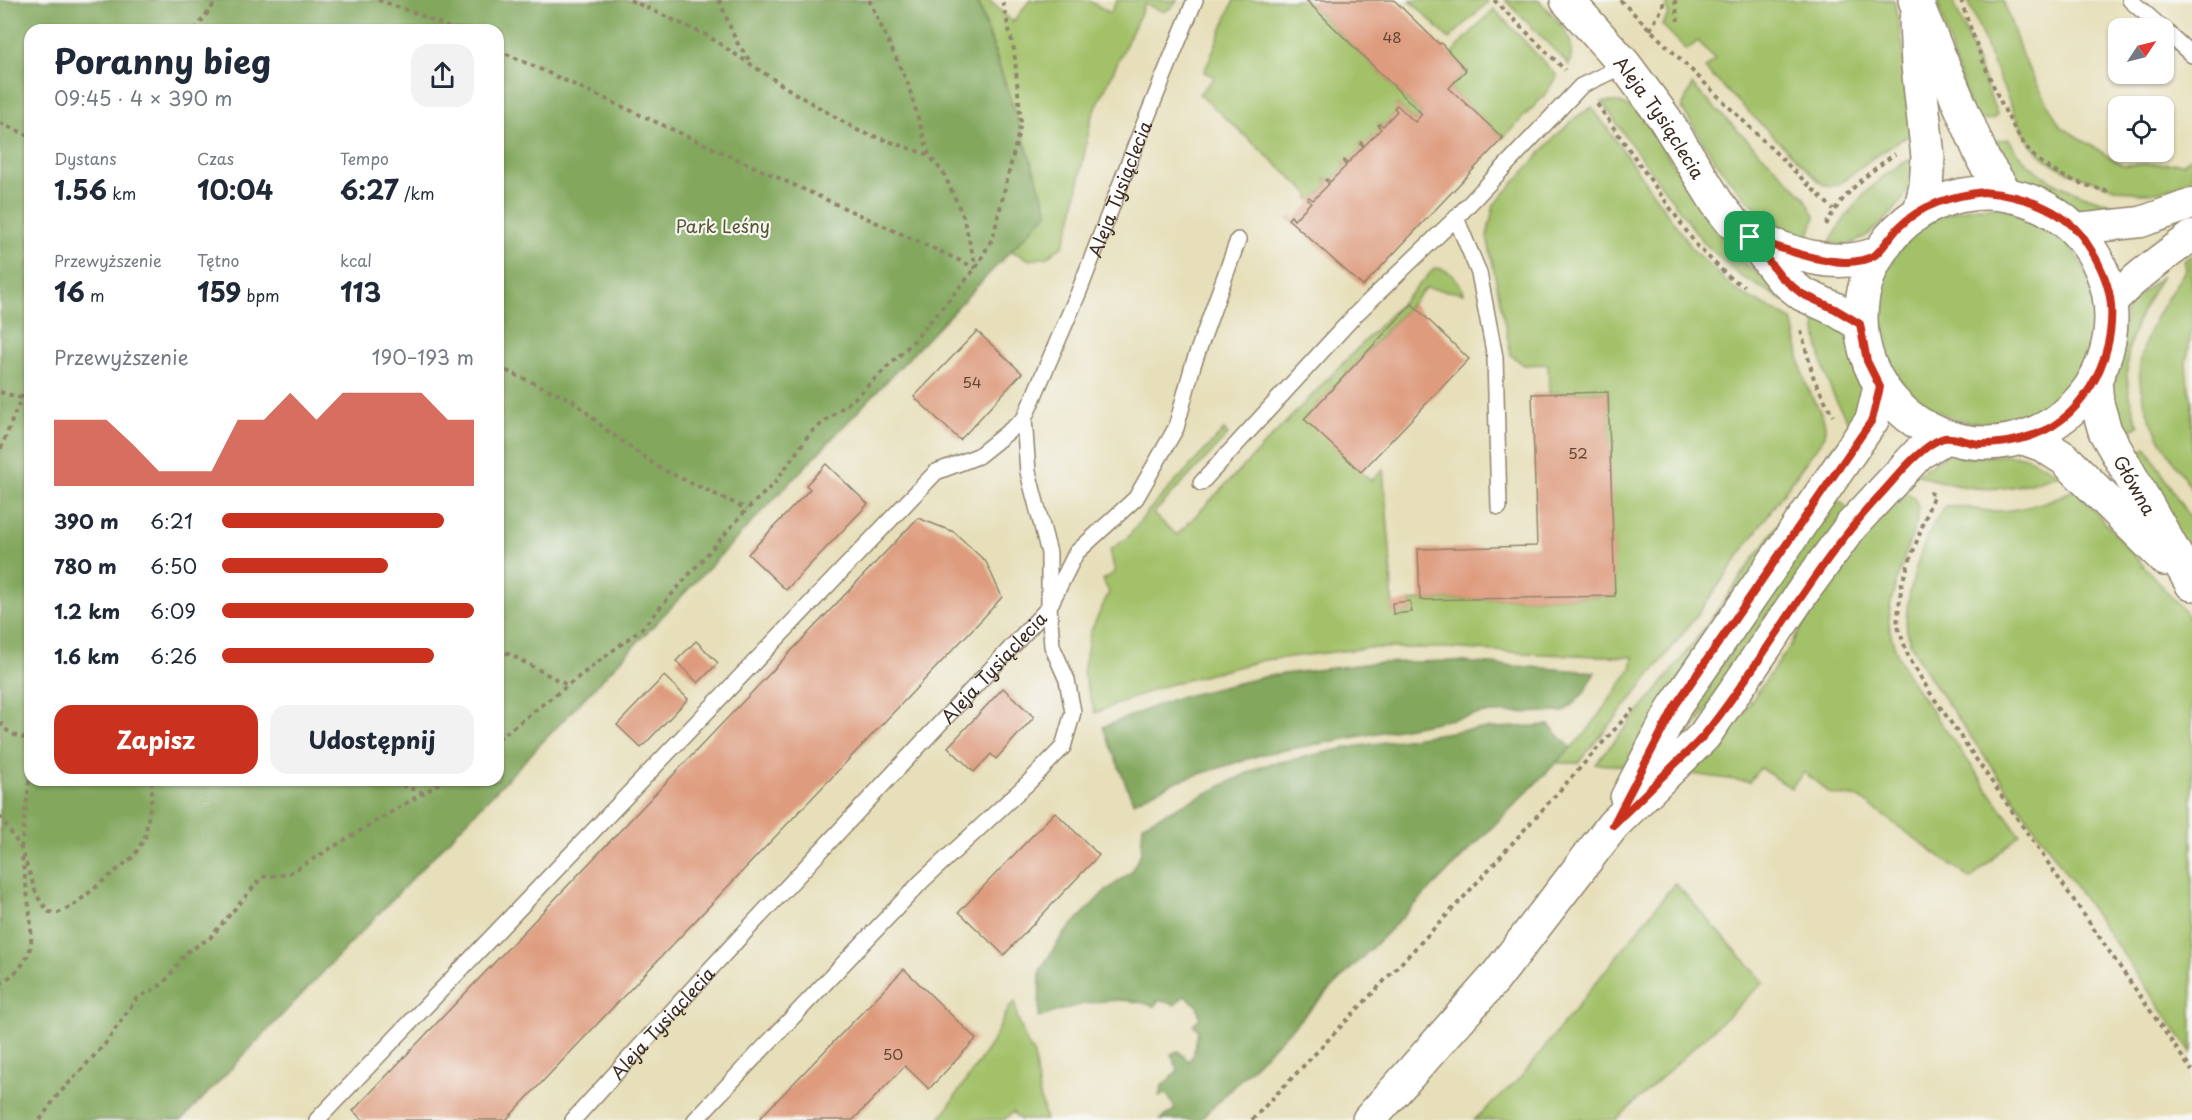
<!DOCTYPE html>
<html lang="pl">
<head>
<meta charset="utf-8">
<style>
	:root { --surface:#fff; --page:#f2f2f3; --text:#1f2937; --muted:#747a83; --accent:#c8321e }
	body { margin:0; font-family:"Playpen Sans",sans-serif; background:var(--page); color:var(--text); height:100vh; display:flex; flex-direction:column; font-size:22px; white-space:nowrap }
	* { box-sizing:border-box; margin:0 }
	p { font-size:20px; color:var(--muted) }
	.icon { flex:none; width:33px; height:33px; fill:none; stroke:currentColor; stroke-width:2; stroke-linecap:round; stroke-linejoin:round }
	.map { position:relative; flex:1; overflow:hidden }
	.sheet { position:absolute; left:24px; top:24px; width:480px; height:762px; display:flex; flex-direction:column; background:var(--surface); border-radius:18px; box-shadow:0 2px 4px #0004 }
	.sheet>* { flex:none }
	.needle { width:39px; rotate:55deg }
	.fabs { position:absolute; left:2108px; top:18px; display:grid; gap:12px }
	.fabs a { display:grid; place-items:center; width:66px; height:66px; border-radius:12px; background:var(--surface); box-shadow:0 2px 4px #0004; font-size:30px }
	.pin { position:absolute; display:grid; place-items:center; width:51px; height:51px; color:#fff; margin:-26px; border-radius:12px; box-shadow:0 3px 9px #0006 }
	.round { display:grid; place-items:center; flex:none; width:63px; height:63px; border-radius:18px; background:var(--page) }
	.summary { display:flex; align-items:center; justify-content:space-between; height:102px; padding:0 30px }
	h1 { font-size:33px; font-weight:700; line-height:45px }
	.stats { display:grid; grid-template-columns:repeat(3,1fr); gap:9px; height:102px; padding:6px 30px }
	.stats div { display:grid; align-content:center }
	.stats b { font-size:26px; font-weight:700 }
	.stats small { font-size:16px; font-weight:400 }
	.stats p { font-size:16px }
	.chart { height:168px; padding:12px 30px }
	.chart p { display:flex; justify-content:space-between }
	.chart svg { width:100%; height:108px; margin-top:6px; fill:var(--accent); opacity:.7 }
	.primary-button { display:flex; gap:12px; margin-top:auto; padding:12px 30px }
	.primary-button a { flex:1; height:69px; border-radius:18px; background:var(--accent); color:#fff; font-size:24px; font-weight:700; line-height:69px; text-align:center }
	.primary-button a+a { background:var(--page); color:var(--text) }
	ul { padding:0 30px; list-style:none; font-size:20px }
	li { display:grid; grid-template-columns:96px 72px 1fr; align-items:center; height:45px }
	li i { height:15px; border-radius:8px; background:var(--accent) }
	.map>svg:first-child { display:block }
	.green { fill:#a3c169; stroke:#6f7644; stroke-width:1.5 }
	.forest { fill:#82a75d; stroke:#5e683e; stroke-width:1.5; fill-rule:evenodd }
	.building { fill:#de9b7e }
	.lines { fill:none; stroke-linecap:round; stroke-linejoin:round }
	.service-casing { stroke:#91846c; stroke-width:18 }
	.minor-casing { stroke:#91846c; stroke-width:33 }
	.tertiary-casing { stroke:#91846c; stroke-width:36 }
	.secondary-casing { stroke:#91846c; stroke-width:36 }
	.primary-casing { stroke:#91846c; stroke-width:36 }
	.path { stroke:#91846c; stroke-width:4; stroke-dasharray:4.5 4.5; stroke-linecap:butt }
	.service { stroke:#fff; stroke-width:15 }
	.minor { stroke:#fff; stroke-width:30 }
	.tertiary { stroke:#fff; stroke-width:33 }
	.secondary { stroke:#fff; stroke-width:33 }
	.primary { stroke:#fff; stroke-width:33 }
	.route-casing { stroke:#fff; stroke-width:12 }
	.route { stroke:#c8321e; stroke-width:8 }
	.labels { text-anchor:middle; dominant-baseline:central; stroke-width:4.5; stroke-linejoin:round; paint-order:stroke }
	.number-label { font-size:15px; fill:#644636 }
	.street-label { font-size:18px; fill:#3b2a1e; stroke:#f6f6f2 }
	.park-label { font-size:18px; fill:#5a5734; stroke:#f6f6f2 }
</style>
</head>
<body>
<div class="map">
<svg width="2192" height="1120" viewBox="0 0 2192 1120">
	<rect width="100%" height="100%" fill="#f6f6f2"/>
	<filter id="ink" filterUnits="userSpaceOnUse"><feTurbulence type="fractalNoise" baseFrequency=".0167" numOctaves="2"/><feDisplacementMap in="SourceGraphic" scale="12" xChannelSelector="R" yChannelSelector="G"/><feConvolveMatrix kernelMatrix="1 2 1 2 8 2 1 2 1" color-interpolation-filters="sRGB"/></filter>
	<filter id="wash" filterUnits="userSpaceOnUse"><feTurbulence type="fractalNoise" baseFrequency=".008" numOctaves="4" result="noise"/><feDisplacementMap in="SourceGraphic" scale="24" xChannelSelector="R" yChannelSelector="G"/><feGaussianBlur stdDeviation="1.35" result="paint"/><feColorMatrix in="noise" values="0 0 0 0 0 0 0 0 0 0 0 0 0 0 0 0 0 1.4 0 .05"/><feComposite in="paint" operator="in"/></filter>
	<g filter="url(#wash)">
		<rect width="100%" height="100%" fill="#e7dfba"/>
		<g class="green">
			<path d="M978,0H989L1013,22L1030,0H1088L1110,13L1117,0H1177L1172,7L1164,12L1145,4L1091,119L1072,218L1064,244L1047,257L1030,260L1011,251L1048,212Z"/>
			<path d="M1234,0H1306L1422,114L1415,122L1397,105L1395,108L1397,111L1383,126L1380,124L1378,125L1381,129L1364,146L1361,143L1360,144L1363,147L1347,164L1344,161L1343,163L1346,166L1330,182L1327,179L1325,180L1329,184L1313,200L1309,197V194L1199,94L1215,77L1204,72Z"/>
			<path d="M1410,0H1486L1488,2L1449,39Z"/>
			<path d="M1505,0H1538C1555,18 1580,37 1569,65Z"/>
			<path d="M1667,0H1894L1904,52L1914,135L1902,139L1871,159L1840,184L1831,186L1822,184L1705,69L1715,59L1698,41L1687,50L1662,25L1669,14L1667,11Z"/>
			<path d="M1937,0H1953L1997,114L1994,119L1975,121L1953,57Z"/>
			<path d="M1968,0H2003L2023,58L2060,126L2122,165L2183,163L2192,157V180C2151,197 2142,197 2100,183C2078,176 2056,169 2039,153C2026,141 2019,122 2011,106C1996,71 1982,36 1968,0Z"/>
			<path d="M1494,9L1557,76L1543,97L1503,138L1449,88L1466,70L1452,56L1457,47Z"/>
			<path d="M1692,85L1804,196L1815,216L1808,239C1743,213 1717,164 1682,108Z"/>
			<path d="M1602,102H1618L1636,110L1650,127L1707,219L1742,261L1792,299L1790,304L1740,276L1703,242L1628,140Z"/>
			<path d="M1592,107L1694,251L1734,289L1792,320C1798,341 1798,362 1806,384C1813,401 1828,417 1825,436C1783,492 1744,550 1703,607C1663,661 1621,712 1578,763H1555L1586,733L1631,669L1633,657L1540,654L1447,648H1368L1264,660L1160,687L1095,713L1083,673L1090,633L1109,592L1103,580L1115,572L1110,550L1128,537L1149,510L1224,430L1228,435L1153,514L1177,535L1435,268C1449,268 1460,280 1463,293L1426,288L1305,418L1371,481L1383,470L1390,549L1393,613L1411,612L1410,601L1420,600L1614,596L1608,392L1549,393L1548,364L1524,365L1511,355L1487,236L1494,205L1556,136L1575,118Z"/>
			<path d="M2009,139C2033,183 2083,196 2127,209L2093,217L2082,212L2035,186L2009,176L1982,142Z"/>
			<path d="M1917,156C1915,165 1914,175 1911,184C1902,206 1871,239 1848,244C1842,245 1835,244 1829,244C1849,207 1878,174 1917,156Z"/>
			<circle cx="1986" cy="315" r="108"/>
			<path d="M2192,255V330L2186,362L2187,380L2192,399V489C2169,456 2135,407 2140,364C2145,329 2167,298 2186,269L2184,260Z"/>
			<path d="M2162,276C2129,328 2115,366 2139,426L2115,439L2110,377L2121,344L2125,314L2134,299Z"/>
			<path d="M1814,310L1826,316L1846,336L1857,364L1863,388L1854,429C1827,396 1817,352 1814,310Z"/>
			<path d="M1835,445L1631,766L1595,764L1657,690L1695,641Z"/>
			<path d="M2146,447L2192,522V557L2127,458Z"/>
			<path d="M1949,453C1972,462 1998,452 2021,456C2033,458 2048,469 2060,474C2005,494 1971,493 1916,474Z"/>
			<path d="M2075,489L2192,620V1053L1929,677C1921,663 1910,647 1907,631C1902,604 1925,525 1946,507C1961,504 1978,511 1993,511C2018,512 2053,501 2075,489Z"/>
			<path d="M1903,491C1931,502 1913,530 1907,550C1902,564 1889,603 1889,616C1888,660 1932,710 1956,744C1977,774 1998,804 2019,834L1971,879L1859,798L1831,794L1804,772L1791,788L1760,768L1749,782L1685,773L1747,707L1789,648L1839,565Z"/>
			<path d="M1834,498L1851,510L1682,745L1674,742L1685,720Z"/>
			<path d="M1675,883L1764,982L1616,1120H1474L1521,1077Z"/>
			<path d="M1015,1002L1017,1016L1026,1041L1034,1055L1039,1092L1046,1120H1020L1013,1112L1004,1120H939L991,1044L1009,1008Z"/>
		</g>
		<g class="forest">
			<path d="M0,0H977L1048,212L182,1120H0ZM30,30H498V780H30Z"/>
			<path d="M1449,661L1595,672L1584,693L1564,712L1485,713L1264,754L1177,781L1133,802L1103,727L1173,699L1267,676L1372,663Z"/>
			<path d="M1549,725L1571,748L1200,1120H1160L1175,1109L1167,1094L1159,1096L1162,1086L1178,1071L1171,1054L1178,1051L1189,1061L1194,1053L1198,1030L1193,1024L1200,1018L1197,1005L1184,996L1175,1005L1159,1000L1154,1006C1116,993 1076,1004 1039,1018L1040,970L1062,936L1103,893L1131,872L1141,852L1143,824L1262,766L1347,748L1463,730Z"/>
		</g>
		<g id="blocks">
			<g class="building">
				<path d="M1306,0H1394L1439,44L1441,43L1466,70L1449,88L1503,138L1363,286L1288,219L1291,216L1294,220L1311,202L1307,199L1309,197L1313,200L1329,184L1325,180L1327,179L1330,182L1346,166L1343,162L1344,160L1347,164L1363,147L1360,144L1361,142L1364,146L1381,129L1378,125L1380,124L1383,126L1397,111L1394,108L1397,105L1415,122L1422,114Z"/>
				<path d="M1412,304L1469,359L1361,472L1304,419Z"/>
				<path d="M977,331L1022,373L960,440L914,397Z"/>
				<path d="M1608,392L1615,596L1420,600L1418,549L1537,546L1532,394Z"/>
				<path d="M826,464L868,504L786,590L748,554L810,489L806,485Z"/>
				<path d="M918,518L954,532L986,562L1002,597L985,616L506,1120H363L353,1111Z"/>
				<path d="M1410,601L1412,612L1393,614L1392,603Z"/>
				<path d="M696,641L718,663L698,683L676,661Z"/>
				<path d="M664,676L688,699L641,748L617,725Z"/>
				<path d="M1003,688L1034,717L996,759L991,754L974,772L948,747Z"/>
				<path d="M1055,812L1099,855L1004,955L959,912Z"/>
				<path d="M904,969L976,1039L929,1089L905,1066L853,1120H758Z"/>
			</g>
		</g>
	</g>
	<g filter="url(#ink)">
		<use href="#blocks" fill-opacity="0" stroke="#91846c" stroke-width="1.5"/>
		<g class="lines">
			<defs>
				<g id="service">
					<path d="M2130,0L2162,28"/>
					<path d="M2163,29L2192,55"/>
					<path d="M1456,218L1479,273L1495,357L1499,507"/>
					<path d="M1201,483L1357,313L1456,218L1581,86L1625,65"/>
					<path d="M317,1120L936,472L978,456L1024,419"/>
					<path id="s1" d="M573,1120L714,965L1049,607V553L1028,472L1024,419L1078,294L1136,144L1195,0"/>
					<path d="M695,1120L922,881L1028,783L1063,747L1073,712L1067,680L1052,646L1049,607L1076,553L1136,498L1176,428L1193,365L1238,240"/>
				</g>
				<g id="minor">
					<path d="M2077,229L2141,222L2192,204"/>
					<path d="M2111,303C2134,277 2164,257 2192,236"/>
				</g>
				<g id="tertiary">
					<path id="s2" d="M1567,0L1625,65L1665,119L1717,203L1732,222L1750,237L1781,277L1802,294L1835,309L1860,324"/>
					<path d="M1751,237C1791,253 1834,270 1876,254"/>
				</g>
				<g id="secondary">
					<path d="M1627,798L1675,706L1872,420L1880,387"/>
					<path d="M1369,1120L1495,978L1613,825L1704,736L1804,590L1851,526L1919,453L1944,438"/>
				</g>
				<g id="primary">
					<path d="M1915,0L1984,161L2006,194"/>
					<path d="M1916,20L1918,66L1928,157L1926,186L1920,211"/>
					<circle cx="1986" cy="318" r="125"/>
					<path id="s3" d="M2095,380L2097,403L2105,431L2192,584"/>
					<path d="M2024,438L2043,445L2065,459L2165,559"/>
				</g>
			</defs>
			<use href="#service" class="service-casing"/>
			<use href="#minor" class="minor-casing"/>
			<use href="#tertiary" class="tertiary-casing"/>
			<use href="#secondary" class="secondary-casing"/>
			<use href="#primary" class="primary-casing"/>
			<g class="path">
				<path d="M378,0L418,14L454,30"/>
				<path d="M630,0L706,35L796,94L859,131L929,155"/>
				<path d="M719,0L736,41L750,61"/>
				<path d="M869,0L908,84L929,155L944,174L963,216L976,267"/>
				<path d="M1494,0L1565,70"/>
				<path d="M1620,0L1833,209"/>
				<path d="M1675,0L1678,21"/>
				<path d="M1961,0C1973,38 2009,136 2038,160C2058,177 2084,185 2109,192"/>
				<path d="M195,30L217,0"/>
				<path d="M1650,30L1663,7V0"/>
				<path d="M498,50L976,268"/>
				<path d="M1597,104L1697,246L1730,278L1744,286"/>
				<path d="M0,123L30,136"/>
				<path d="M1826,225C1840,196 1869,172 1895,154"/>
				<path d="M1801,331L1814,379L1833,416"/>
				<path d="M498,367L572,400L609,432L661,469L747,509"/>
				<path d="M30,378L21,398L30,404"/>
				<path d="M0,392L21,398L0,451"/>
				<path d="M1929,493L1934,494L1902,582L1897,624L1909,658L1929,691L2192,1071"/>
				<path d="M498,648L567,685"/>
				<path d="M0,722C6,733 16,736 28,739L30,746"/>
				<path d="M498,739L642,628L747,509L774,484L810,433L856,397L911,344L976,268L993,237L1021,123L1014,50L1002,0"/>
				<path d="M385,780L424,793"/>
				<path d="M0,816L21,848L37,896L49,912L58,913L74,905L134,856L145,837L152,795V780"/>
				<path d="M21,848L30,774"/>
				<path d="M0,984C13,975 26,965 30,949C35,928 24,879 22,855"/>
				<path d="M40,1120L56,1097L105,1044L136,999L163,984L187,952L210,938L262,877L288,874L445,780"/>
				<path d="M1252,1120L1463,898L1633,709"/>
			</g>
			<use href="#service" class="service"/>
			<use href="#minor" class="minor"/>
			<use href="#tertiary" class="tertiary"/>
			<use href="#secondary" class="secondary"/>
			<use href="#primary" class="primary"/>
		</g>
	</g>
	<g class="lines" filter="url(#ink)">
		<defs>
			<path id="route" d="M1983,192C2020,195 2061,207 2084,239C2097,258 2109,281 2111,305C2115,361 2081,424 2024,438C2011,442 1994,444 1981,444C1970,444 1955,436 1944,438C1922,444 1895,479 1880,495C1812,568 1767,657 1705,734C1696,745 1684,755 1674,765C1654,785 1634,805 1613,825L1675,706L1872,420L1880,387L1867,361L1860,324L1835,309L1802,294L1781,277L1750,237C1781,249 1845,274 1875,255C1882,250 1892,234 1899,227C1922,204 1952,196 1983,192Z"/>
		</defs>
		<use href="#route" class="route-casing"/>
		<use href="#route" class="route"/>
	</g>
	<g class="labels">
		<g class="number-label">
			<text x="1392" y="36">48</text>
			<text x="972" y="381">54</text>
			<text x="1578" y="452">52</text>
			<text x="893" y="1053">50</text>
		</g>
		<g class="street-label">
			<text stroke="none"><textPath href="#s2" startOffset="150">Aleja Tysiąclecia</textPath></text>
			<text stroke="none"><textPath href="#s1" startOffset="1140">Aleja Tysiąclecia</textPath></text>
			<text stroke="none"><textPath href="#s3" startOffset="114">Główna</textPath></text>
			<text stroke="none"><textPath href="#s1" startOffset="618">Aleja Tysiąclecia</textPath></text>
			<text stroke="none"><textPath href="#s1" startOffset="132">Aleja Tysiąclecia</textPath></text>
		</g>
		<g class="park-label">
			<text x="723" y="225">Park Leśny</text>
		</g>
	</g>
</svg>
<div class="fabs">
<a><svg class="needle" viewBox="-14 -14 28 28"><path d="M0-13l5 13h-10z" fill="#e53935"/><path d="M0 13l5-13h-10z" fill="#747a83"/></svg></a>
<a><svg class="icon" aria-label="locate" viewBox="0 0 24 24"><circle cx="12" cy="12" r="6"/><path d="M12 2v4M12 18v4M2 12h4M18 12h4"/></svg></a>
</div>
<div class="pin" style="left:1750px;top:237px;background:#1e9e55"><svg class="icon" aria-label="arrive" viewBox="0 0 24 24"><path d="M6 21V4h12l-3 4 3 4H6"/></svg></div>
<section class="sheet">
<div class="summary"><div><h1>Poranny bieg</h1><p>09:45 · 4 × 390 m</p></div><a class="round"><svg class="icon" aria-label="share" viewBox="0 0 24 24"><path d="M12 15V3M7 8l5-5 5 5M5 13v7h14v-7"/></svg></a></div>
<div class="stats">
<div><p>Dystans</p><b>1.56<small> km</small></b></div>
<div><p>Czas</p><b>10:04</b></div>
<div><p>Tempo</p><b>6:27<small> /km</small></b></div>
</div>
<div class="stats">
<div><p>Przewyższenie</p><b>16<small> m</small></b></div>
<div><p>Tętno</p><b>159<small> bpm</small></b></div>
<div><p>kcal</p><b>113</b></div>
</div>
<div class="chart"><p><span>Przewyższenie</span>190–193 m</p>
<svg viewBox="0 0 160 44" preserveAspectRatio="none"><path d="M0 44V17L10 17L20 17L30 27L40 38L50 38L60 38L70 17L80 17L90 6L100 17L110 6L120 6L130 6L140 6L150 17L160 17V44z"/></svg>
</div>
<ul>
<li><b>390 m</b>6:21<i style="width:88%"></i></li>
<li><b>780 m</b>6:50<i style="width:66%"></i></li>
<li><b>1.2 km</b>6:09<i style="width:100%"></i></li>
<li><b>1.6 km</b>6:26<i style="width:84%"></i></li>
</ul>
<div class="primary-button"><a>Zapisz</a><a>Udostępnij</a></div>
</section>
</div>
</body>
</html>
